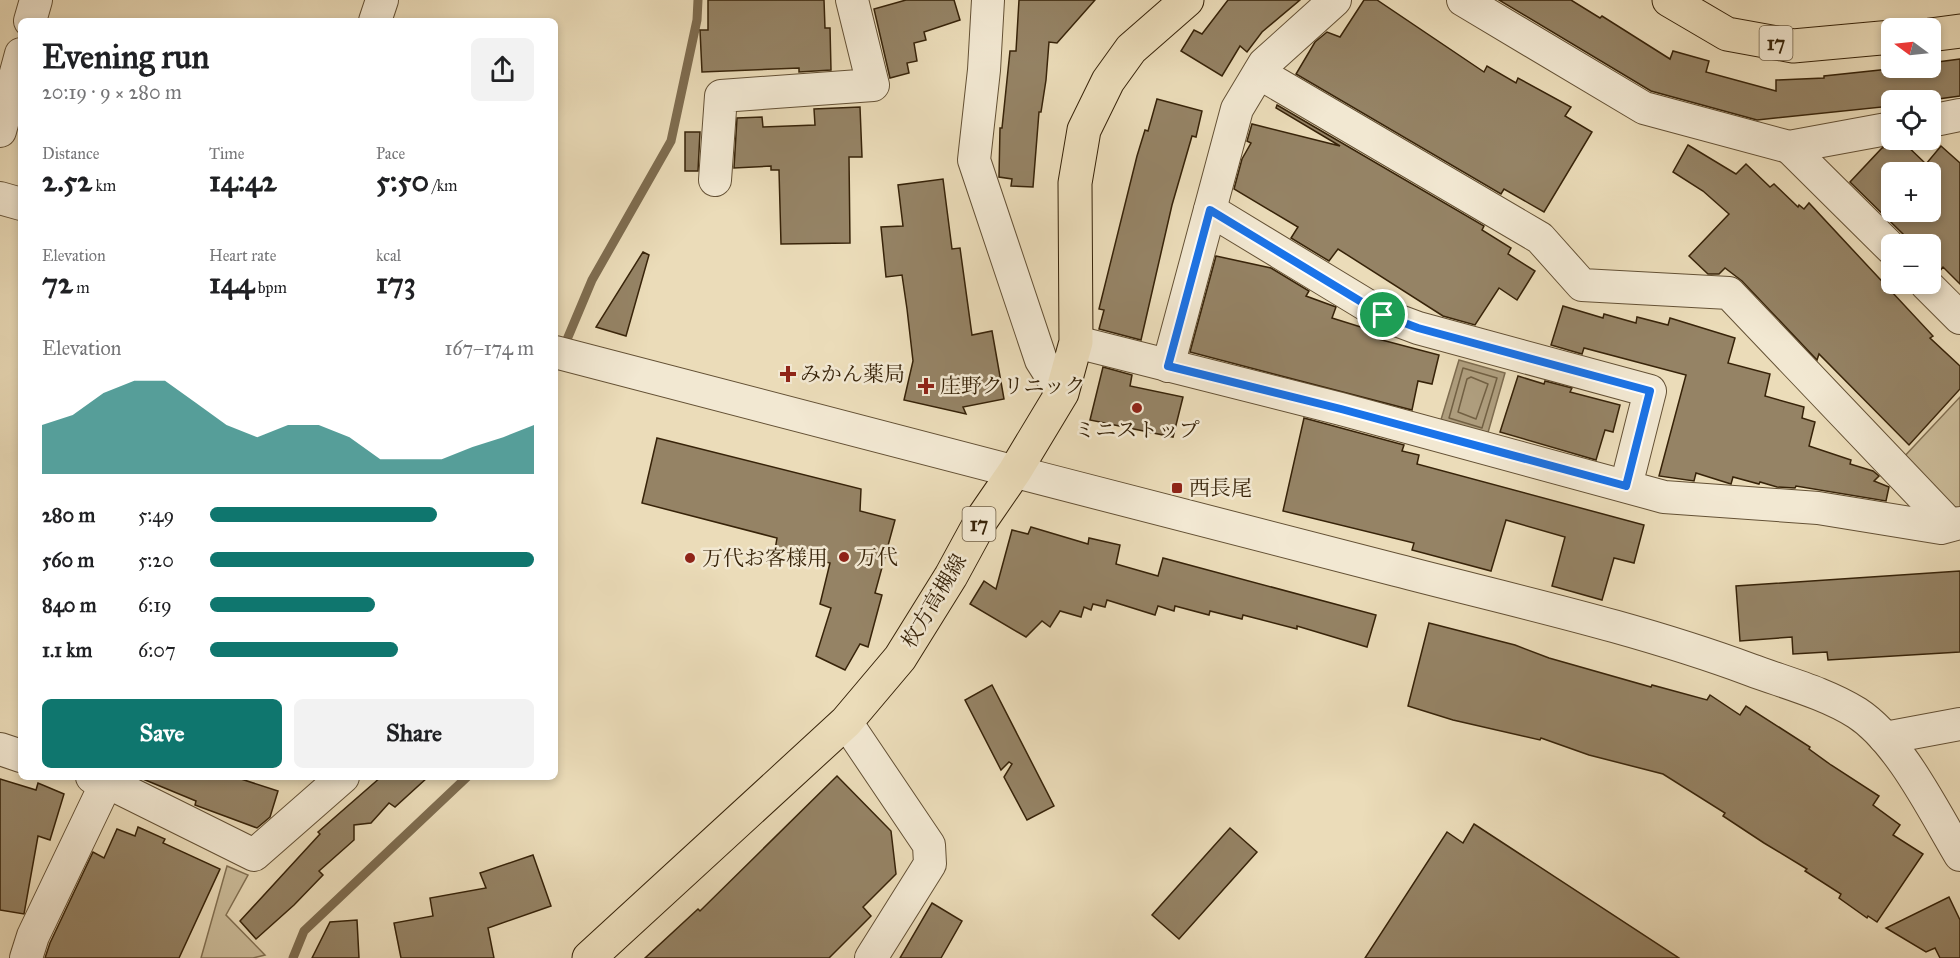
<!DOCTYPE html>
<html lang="en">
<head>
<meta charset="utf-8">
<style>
	:root { --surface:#fff; --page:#f2f2f2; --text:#202124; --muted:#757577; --accent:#0f766e }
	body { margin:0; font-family:"IM FELL Great Primer","Noto Serif JP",serif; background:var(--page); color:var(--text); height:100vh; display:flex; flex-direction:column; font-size:22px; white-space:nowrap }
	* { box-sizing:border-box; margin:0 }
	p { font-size:20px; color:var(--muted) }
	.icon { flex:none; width:33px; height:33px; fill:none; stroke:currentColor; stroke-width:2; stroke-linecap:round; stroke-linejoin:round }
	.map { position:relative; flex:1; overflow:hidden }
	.panel { position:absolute; left:18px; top:18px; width:540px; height:762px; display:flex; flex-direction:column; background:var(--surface); border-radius:9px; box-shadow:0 3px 9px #0003 }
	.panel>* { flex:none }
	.needle { width:39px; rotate:285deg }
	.controls { position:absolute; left:1881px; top:18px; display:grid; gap:12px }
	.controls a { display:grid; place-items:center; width:60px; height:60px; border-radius:9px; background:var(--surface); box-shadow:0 3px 9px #0003; font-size:30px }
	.pin { position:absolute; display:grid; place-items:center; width:51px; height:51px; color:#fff; margin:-26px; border:3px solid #fff; border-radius:50%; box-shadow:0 2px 6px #0007 }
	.round { display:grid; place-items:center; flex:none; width:63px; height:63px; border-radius:9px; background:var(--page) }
	.headline { display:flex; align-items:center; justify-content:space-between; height:102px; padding:0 24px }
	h1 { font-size:33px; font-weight:700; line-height:45px }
	.figures { display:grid; grid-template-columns:repeat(3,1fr); gap:9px; height:102px; padding:6px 24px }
	.figures div { display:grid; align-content:center }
	.figures b { font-size:30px; font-weight:700 }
	.figures small { font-size:16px; font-weight:400 }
	.figures p { font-size:16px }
	.chart { height:168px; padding:12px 24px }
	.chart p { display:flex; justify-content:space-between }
	.chart svg { width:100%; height:108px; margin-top:6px; fill:var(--accent); opacity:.7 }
	.action { display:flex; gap:12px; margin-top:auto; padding:12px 24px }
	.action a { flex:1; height:69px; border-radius:9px; background:var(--accent); color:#fff; font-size:24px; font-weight:700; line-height:69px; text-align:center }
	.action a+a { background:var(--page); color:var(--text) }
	ul { padding:0 24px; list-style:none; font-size:20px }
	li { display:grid; grid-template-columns:96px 72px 1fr; align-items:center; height:45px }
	li i { height:15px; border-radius:8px; background:var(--accent) }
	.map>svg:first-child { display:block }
	.green { fill:#ccbd9b; stroke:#827052; stroke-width:1.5 }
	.water { fill:#ae9d7d; stroke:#7e6c4f; stroke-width:1.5 }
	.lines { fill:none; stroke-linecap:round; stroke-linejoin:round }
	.shore { stroke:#726043; stroke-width:1.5 }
	.stream { stroke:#7e6c4f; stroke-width:9 }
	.building { fill:#958365; stroke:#372309; stroke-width:1.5; fill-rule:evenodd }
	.minor-casing { stroke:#645135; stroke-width:34 }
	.major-casing { stroke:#372309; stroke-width:35 }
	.minor { stroke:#f2e8d2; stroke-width:32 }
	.major { stroke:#ebdcb9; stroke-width:33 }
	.route-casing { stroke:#fff; stroke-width:12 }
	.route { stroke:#1a73e8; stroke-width:8 }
	.poi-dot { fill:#8f2418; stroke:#f2e8d2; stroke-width:2 }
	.labels { text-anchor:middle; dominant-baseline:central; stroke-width:5; stroke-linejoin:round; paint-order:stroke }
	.shield { fill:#f2e8d2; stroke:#6f5e45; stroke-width:1.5 }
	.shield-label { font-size:20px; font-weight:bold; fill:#372309 }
	.poi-label { font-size:21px; fill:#372309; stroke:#f2e8d2; text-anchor:start }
	.street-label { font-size:21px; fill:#372309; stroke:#f2e8d2 }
</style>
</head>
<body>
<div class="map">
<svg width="1960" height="958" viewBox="0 0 1960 958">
	<rect width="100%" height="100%" fill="#ebdcb9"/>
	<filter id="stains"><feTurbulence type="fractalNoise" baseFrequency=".00333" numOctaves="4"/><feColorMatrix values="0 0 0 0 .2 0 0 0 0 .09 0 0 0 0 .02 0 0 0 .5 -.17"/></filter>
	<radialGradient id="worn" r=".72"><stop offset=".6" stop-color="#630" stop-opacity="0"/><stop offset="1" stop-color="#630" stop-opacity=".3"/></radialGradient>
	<g class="green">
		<path d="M1960,397V508L1949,506L1901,460Z"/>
		<path d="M227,866L248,875L226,915L265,955L253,958H201Z"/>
	</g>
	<path class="water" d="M1459,360L1505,373L1487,436L1440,423Z"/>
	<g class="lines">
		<g class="shore">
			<path d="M1463,368L1497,378L1482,428L1449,418Z"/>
			<path d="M1471,377L1488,384L1476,419L1458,412L1467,379Z"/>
		</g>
		<g class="stream">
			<path d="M563,349L592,280L671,141L697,20L698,0"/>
			<path d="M293,958L304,931L467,777"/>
		</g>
	</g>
	<g class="building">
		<path d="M708,0H824L825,28H830L831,70L799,72V68L702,72L700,30H708Z"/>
		<path d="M906,0H954L960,20L924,32L926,40L914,43L917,61L907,63L909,73L890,78L874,9Z"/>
		<path d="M1019,0H1095L1057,43L1049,42L1046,80L1041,112H1039L1033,187L1011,186L1012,179L999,177L1000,128H1002L1010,51H1016Z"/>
		<path d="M1228,0H1300L1262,32L1247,52L1240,46L1222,76L1181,51L1194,30L1202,34Z"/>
		<path d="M1364,0H1377L1484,72L1487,66L1516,83L1518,78L1571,107L1565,116L1592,132L1544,212L1504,189L1501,194L1296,74L1315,42L1327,32L1340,37Z"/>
		<path d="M1499,0H1571L1600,18L1602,16L1670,59L1673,51L1709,61L1706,72L1776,91V80L1824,78V76L1899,68H1930V63L1960,59V96L1931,100H1887L1892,106L1757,120L1651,91Z"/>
		<path d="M1157,99L1202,111L1196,137L1192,136L1172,205L1141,340L1099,329L1104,310L1099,309L1137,156L1145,130L1148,131Z"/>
		<path d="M1277,105L1484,226L1482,230L1511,248L1508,254L1535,271L1517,300L1499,288L1475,325L1443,316L1338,249L1329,261L1291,238L1298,227L1234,189L1242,159L1251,143L1247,141L1252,124L1340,146L1276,108Z"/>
		<path d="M860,107L862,157H849L850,243L781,244L779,170H771V166L734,168L737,118L762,117L763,127L815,125L814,109Z"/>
		<path d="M685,132H700L698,171H685Z"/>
		<path d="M1903,142L1926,164L1941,146L1960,163V284L1943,267L1939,272L1930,267V244H1909L1905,236L1850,182L1882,148ZM1892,172H1930V212H1892Z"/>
		<path d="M1688,145L1736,174L1746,164L1770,187L1774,184L1798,207L1799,205L1804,209L1809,203L1933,336L1930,338L1960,366V389L1909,445L1819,354L1817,360L1742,281L1725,268L1719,274H1708L1689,256L1729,214L1703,191L1673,172Z"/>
		<path d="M943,179L952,249L960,248L972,335L992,331L1004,399L963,407L966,414L904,400L913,361L907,309L902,275L886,277L881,227L903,226L898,185Z"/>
		<path d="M643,252L649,255L626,336L596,327Z"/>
		<path d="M1216,256L1271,268L1309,291L1306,296L1336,307L1332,318L1380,333L1378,339L1439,355L1432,384L1418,381L1412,410L1190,352Z"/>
		<path d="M1563,306L1603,318L1604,314L1636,323L1637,317L1668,325L1670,318L1735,338L1728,363L1770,374L1765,396L1804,407L1802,418L1815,422L1809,446L1851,460L1850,464L1873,471L1879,476L1874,481L1889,487L1886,501L1796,486L1795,488L1777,487L1760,482L1759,484L1733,477L1731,484L1696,473L1694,481L1659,476L1686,375L1584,348L1582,354L1551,345Z"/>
		<path d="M1103,367L1132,375L1130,386L1183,397L1173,437L1090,420Z"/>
		<path d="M1518,376L1544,384L1545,381L1572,388L1570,392L1620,405L1613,432L1605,430L1596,460L1500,432Z"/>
		<path d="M1304,418L1404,445L1402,451L1419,455L1417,464L1644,525L1634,563L1614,558L1602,600L1552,586L1565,537L1506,520L1491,571L1412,550L1414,543L1283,511Z"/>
		<path d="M657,438L861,489L860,511L895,520L875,593L882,595L868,647L860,644L845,670L816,656L831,608L820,604L830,563L775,550L777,538L642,503Z"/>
		<path d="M1031,527L1088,544L1089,538L1120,545L1116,564L1158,576L1163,558L1376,615L1367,647L1297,626V629L1243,615L1242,619L1210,611L1209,615L1175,606L1174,611L1158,606L1155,615L1107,600L1105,607L1093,604L1091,610L1084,607L1081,617L1060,611L1050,627L1042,621L1026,637L970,604L984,581L996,589L1012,530L1028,534Z"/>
		<path d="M1960,571V652L1828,660L1827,652L1793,654L1792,637L1740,641L1736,586Z"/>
		<path d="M1429,623L1515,645L1549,658L1651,687L1652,685L1707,700L1710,695L1740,715L1746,706L1810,747L1809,749L1831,765L1879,796L1873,805L1900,825L1893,835L1923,854L1877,922L1868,916L1867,918L1839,898L1841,894L1805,871L1807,869L1764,843L1723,816L1725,813L1663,774L1589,755L1541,738L1540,740L1453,720L1408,706Z"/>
		<path d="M992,685L1054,806L1027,820L1004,777L1012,764L1009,762L1001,770L965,700Z"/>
		<path d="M837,776L891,831L896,874L863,907L871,916L829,958H645L698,909L700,911Z"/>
		<path d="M138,777H235L278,791L270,817L257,828L195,805L196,801Z"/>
		<path d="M381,777H428L395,807L389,803L371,823L354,825V840L319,871L323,875L294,905L256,939L240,921L320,834L318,832Z"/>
		<path d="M0,779L36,790L38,783L64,794L50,840L38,836L24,914L0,910Z"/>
		<path d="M1474,824L1679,958H1365L1447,832L1463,843Z"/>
		<path d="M138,827L165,839L163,843L220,869L179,958H45L50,943L93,852L104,858L117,829L135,836Z"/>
		<path d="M1230,828L1257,852L1179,939L1152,915Z"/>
		<path d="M533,855L551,906L488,928L494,958H401L394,923L433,916L430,898L486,888L480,873Z"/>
		<path d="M1949,897L1960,920V958H1940L1935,948L1926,952L1886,928Z"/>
		<path d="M932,903L962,921L941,958H900Z"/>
		<path d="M357,920L359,958H312L330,922Z"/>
	</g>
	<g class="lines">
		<defs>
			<g id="minor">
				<path d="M988,0L984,70L974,160L1041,360L1062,393"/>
				<path d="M1463,0L1644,108L1789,147L1892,128"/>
				<path d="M30,21L36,0"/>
				<path d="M375,21L382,0"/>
				<path d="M1259,73L1540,238L1582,285L1729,293L1950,525"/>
				<path d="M1930,121L1960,115"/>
				<path d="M0,131L21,54"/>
				<path d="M1789,147L1892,249"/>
				<path d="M715,180L721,96L873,85L852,0"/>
				<path d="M0,198L21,204"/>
				<path d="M1210,210L1383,315L1418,328L1650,391L1626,486"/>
				<path d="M1926,284L1960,318"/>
				<path d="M1076,342L1341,409L1664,497L1818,508L1941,528L1960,523"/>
				<path d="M555,352C836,424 1115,499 1396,570C1515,601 1635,627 1751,670C1786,683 1825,693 1857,713C1900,741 1934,812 1960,855"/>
				<path d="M1168,366L1237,109L1264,64L1335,0"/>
				<path d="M846,722L929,845L930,864L871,958"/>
				<path d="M1885,738L1960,724"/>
				<path d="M0,749L21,756"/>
				<path d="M92,777L107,782L254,855L343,777"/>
				<path d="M26,958L33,936L109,777"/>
			</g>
			<g id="major">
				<path d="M1669,0L1727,34L1793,46L1892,37"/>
				<path d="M1930,35L1960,31"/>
				<path d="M589,958L846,722L900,658L951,576L982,519L1015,471L1062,393L1076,342L1075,183L1084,130L1108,81L1131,49L1187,0"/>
			</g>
		</defs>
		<use href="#minor" class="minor-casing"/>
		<use href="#major" class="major-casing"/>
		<use href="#minor" class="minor"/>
		<use href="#major" class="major"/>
	</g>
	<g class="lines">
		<defs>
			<path id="route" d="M1210,210L1383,315L1418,328L1650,391L1626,486L1341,409L1168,366Z"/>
		</defs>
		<use href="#route" class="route-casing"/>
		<use href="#route" class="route"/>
	</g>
	<g class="poi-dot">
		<path d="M785 365h6v6h6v6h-6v6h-6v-6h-6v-6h6z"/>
		<path d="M923 377h6v6h6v6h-6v6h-6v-6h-6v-6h6z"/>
		<circle cx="1137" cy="408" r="6"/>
		<rect x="1171" y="482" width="12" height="12" rx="3"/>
		<circle cx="844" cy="557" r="6"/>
		<circle cx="690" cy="558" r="6"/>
	</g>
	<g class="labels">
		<g class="shield">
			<rect x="1759.5" y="26" width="33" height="34" rx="4.5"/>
			<rect x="962.5" y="507" width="33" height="34" rx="4.5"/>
		</g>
		<g class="shield-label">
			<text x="1776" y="43">17</text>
			<text x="979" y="524">17</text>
		</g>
		<g class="poi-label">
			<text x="800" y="374">みかん薬局</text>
			<text x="940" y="386">庄野クリニック</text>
			<text x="1137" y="430" text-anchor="middle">ミニストップ</text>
			<text x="1189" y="488">西長尾</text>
			<text x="856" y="557">万代</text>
			<text x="702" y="558">万代お客様用</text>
		</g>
		<g class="street-label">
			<text transform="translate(934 601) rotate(-59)">枚方高槻線</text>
		</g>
	</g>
	<rect width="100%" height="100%" filter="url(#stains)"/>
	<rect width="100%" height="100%" fill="url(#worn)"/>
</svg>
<div class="controls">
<a><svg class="needle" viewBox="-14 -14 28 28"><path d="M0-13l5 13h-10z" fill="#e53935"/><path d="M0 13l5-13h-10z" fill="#757577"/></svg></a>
<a><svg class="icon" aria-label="locate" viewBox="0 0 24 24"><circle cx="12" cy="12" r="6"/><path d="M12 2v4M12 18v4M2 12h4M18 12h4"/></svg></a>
<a>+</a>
<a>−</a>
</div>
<div class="pin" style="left:1383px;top:315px;background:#1e9e55"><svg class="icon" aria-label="arrive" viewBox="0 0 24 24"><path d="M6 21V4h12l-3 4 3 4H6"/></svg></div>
<section class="panel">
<div class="headline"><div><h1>Evening run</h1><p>20:19 · 9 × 280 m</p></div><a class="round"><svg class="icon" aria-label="share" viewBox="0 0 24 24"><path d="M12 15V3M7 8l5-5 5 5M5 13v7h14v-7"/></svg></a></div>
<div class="figures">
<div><p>Distance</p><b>2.52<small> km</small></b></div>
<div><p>Time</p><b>14:42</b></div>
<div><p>Pace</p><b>5:50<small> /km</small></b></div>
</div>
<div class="figures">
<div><p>Elevation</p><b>72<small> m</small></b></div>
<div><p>Heart rate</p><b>144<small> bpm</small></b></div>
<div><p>kcal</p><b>173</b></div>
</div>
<div class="chart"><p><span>Elevation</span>167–174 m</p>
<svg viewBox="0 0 160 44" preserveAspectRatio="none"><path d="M0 44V24L10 20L20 11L30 6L40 6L50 15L60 24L70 29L80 24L90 24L100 29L110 38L120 38L130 38L140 33L150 29L160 24V44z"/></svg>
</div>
<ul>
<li><b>280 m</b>5:49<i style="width:70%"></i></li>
<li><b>560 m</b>5:20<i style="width:100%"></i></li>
<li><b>840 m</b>6:19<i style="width:51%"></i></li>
<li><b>1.1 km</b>6:07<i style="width:58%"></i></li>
</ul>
<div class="action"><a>Save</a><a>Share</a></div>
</section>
</div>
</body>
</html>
